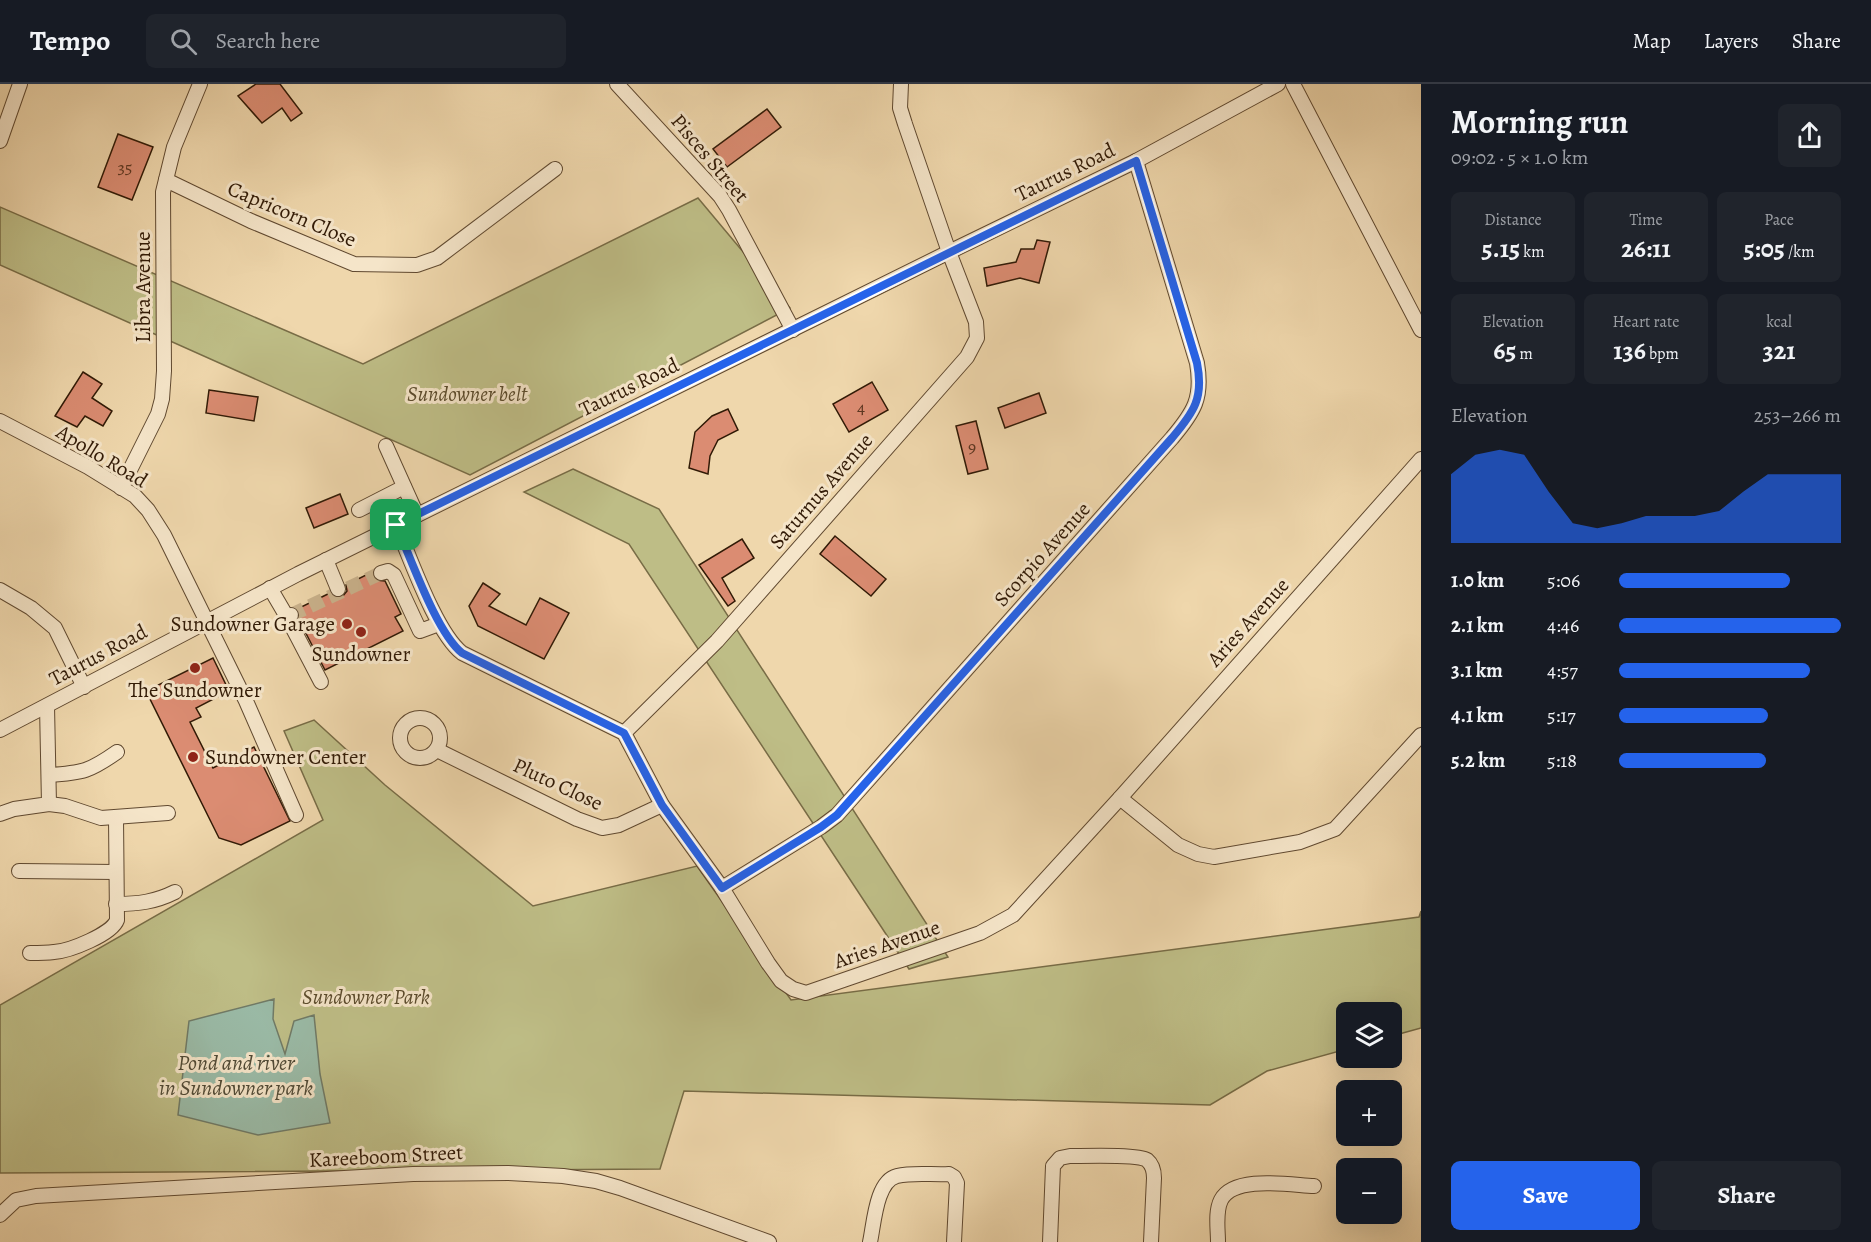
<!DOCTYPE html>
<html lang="en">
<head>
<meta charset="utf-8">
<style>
	:root { --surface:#171b24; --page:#20242c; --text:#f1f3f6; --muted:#9ea1a6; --line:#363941; --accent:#2563eb }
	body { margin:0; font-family:Alegreya,serif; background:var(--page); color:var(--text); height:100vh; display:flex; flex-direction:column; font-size:22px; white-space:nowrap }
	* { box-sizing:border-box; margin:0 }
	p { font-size:20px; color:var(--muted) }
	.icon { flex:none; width:33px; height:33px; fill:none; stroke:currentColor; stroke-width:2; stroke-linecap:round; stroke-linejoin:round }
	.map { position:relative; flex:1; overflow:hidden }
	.side { display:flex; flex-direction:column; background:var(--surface); width:450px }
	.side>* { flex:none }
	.controls { position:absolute; left:1336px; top:918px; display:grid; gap:12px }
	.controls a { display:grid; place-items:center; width:66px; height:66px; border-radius:9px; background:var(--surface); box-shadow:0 6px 24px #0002; font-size:30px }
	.pin { position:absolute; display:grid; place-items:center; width:51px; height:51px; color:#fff; margin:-26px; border-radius:12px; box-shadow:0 3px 9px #0006 }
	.round { display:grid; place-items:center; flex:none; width:63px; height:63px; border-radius:9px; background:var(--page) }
	.overview { display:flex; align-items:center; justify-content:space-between; height:102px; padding:0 30px }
	h1 { font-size:33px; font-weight:700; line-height:45px }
	.stats { display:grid; grid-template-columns:repeat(3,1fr); gap:9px; height:102px; padding:6px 30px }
	.stats div { display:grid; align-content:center; border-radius:9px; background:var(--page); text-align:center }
	.stats b { font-size:26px; font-weight:700 }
	.stats small { font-size:16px; font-weight:400 }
	.stats p { font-size:16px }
	.chart { height:168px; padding:12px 30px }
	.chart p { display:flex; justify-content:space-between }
	.chart svg { width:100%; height:108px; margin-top:6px; fill:var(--accent); opacity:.7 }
	.action { display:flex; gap:12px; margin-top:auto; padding:12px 30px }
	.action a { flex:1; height:69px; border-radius:9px; background:var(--accent); color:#fff; font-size:24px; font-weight:700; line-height:69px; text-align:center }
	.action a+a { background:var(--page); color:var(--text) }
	ul { padding:0 30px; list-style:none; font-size:20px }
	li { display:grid; grid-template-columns:96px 72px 1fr; align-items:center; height:45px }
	li i { height:15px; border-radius:8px; background:var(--accent) }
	header { display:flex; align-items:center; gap:36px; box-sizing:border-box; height:84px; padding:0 30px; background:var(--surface); border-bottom:2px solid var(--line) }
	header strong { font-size:28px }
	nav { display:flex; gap:33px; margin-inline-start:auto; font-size:21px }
	.search { width:420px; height:54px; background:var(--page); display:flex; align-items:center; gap:15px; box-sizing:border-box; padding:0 21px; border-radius:9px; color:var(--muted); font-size:22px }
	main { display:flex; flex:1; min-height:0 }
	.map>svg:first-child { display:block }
	.green { fill:#bebd86; stroke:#786c46; stroke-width:1.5 }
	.water { fill:#9abaa6; stroke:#707a66; stroke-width:1.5 }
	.building { fill:#db8c72; stroke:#311a06; stroke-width:1.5 }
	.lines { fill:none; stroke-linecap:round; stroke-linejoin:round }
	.minor-tunnel { stroke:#c9b18b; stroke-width:14; stroke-dasharray:14 7; stroke-linecap:butt }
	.minor-casing { stroke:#604930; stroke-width:16 }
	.minor { stroke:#f5e5c9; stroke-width:14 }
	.route-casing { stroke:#fff; stroke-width:12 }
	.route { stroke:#2563eb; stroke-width:8 }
	.poi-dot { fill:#8f2418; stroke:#f5e5c9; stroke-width:2 }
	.labels { text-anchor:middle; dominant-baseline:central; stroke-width:6; stroke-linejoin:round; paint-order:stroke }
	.number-label { font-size:18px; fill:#5c3621 }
	.street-label { font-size:21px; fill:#311a06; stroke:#f5e5c9 }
	.park-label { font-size:21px; font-style:italic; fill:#5b4b2c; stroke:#f5e5c9 }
	.poi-label { font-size:21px; fill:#311a06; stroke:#f5e5c9 }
	.water-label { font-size:22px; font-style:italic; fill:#504a36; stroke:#f5e5c9 }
</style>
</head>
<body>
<header>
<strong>Tempo</strong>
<div class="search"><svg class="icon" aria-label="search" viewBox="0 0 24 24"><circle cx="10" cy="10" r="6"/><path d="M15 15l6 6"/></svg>Search here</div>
<nav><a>Map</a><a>Layers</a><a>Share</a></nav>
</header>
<main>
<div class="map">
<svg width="1421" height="1158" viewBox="0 0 1421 1158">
	<rect width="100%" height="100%" fill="#efd7ac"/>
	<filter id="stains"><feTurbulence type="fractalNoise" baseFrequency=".00333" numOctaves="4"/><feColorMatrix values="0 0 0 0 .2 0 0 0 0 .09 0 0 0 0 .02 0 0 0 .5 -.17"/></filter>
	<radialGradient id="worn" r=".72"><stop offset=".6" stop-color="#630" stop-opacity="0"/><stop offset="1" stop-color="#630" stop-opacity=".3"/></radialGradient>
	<g class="green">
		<path d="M698,114L790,224L470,391L0,181V123L363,280Z"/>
		<path d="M573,385L659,425L948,873L909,885L629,460L524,408Z"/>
		<path d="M314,636L385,701L533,822L697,782L791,916L1419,833L1421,827V944L1392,952V928H1347V965L1267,987L1210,1021L684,1007L660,1085L0,1089V921L323,736L284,647Z"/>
	</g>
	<path class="water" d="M274,915L273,935L285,970L294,937L314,931L320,990L330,1039L258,1051L178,1031L189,937Z"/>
	<g class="building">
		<path d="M256,0H280L302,29L291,37L282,24L262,39L238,12Z"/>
		<path d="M767,25L781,43L727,83L713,65Z"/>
		<path d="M118,50L153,63L132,116L98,103Z"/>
		<path d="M1037,156L1050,158L1039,199L1020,194L987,202L984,184L1016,178L1021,165H1034Z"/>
		<path d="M83,288L102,300L92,314L112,327L103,342L85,332L77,343L55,332Z"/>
		<path d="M872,298L888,326L849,348L833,320Z"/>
		<path d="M209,306L258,313L254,337L206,329Z"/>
		<path d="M1039,309L1046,329L1005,344L998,324Z"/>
		<path d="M728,325L738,346L718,356L710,372L708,390L689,384L695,348L712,332Z"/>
		<path d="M976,337L988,385L968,390L956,342Z"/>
		<path d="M340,410L348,430L314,444L306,424Z"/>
		<path d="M835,452L886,495L871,512L820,470Z"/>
		<path d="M742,455L754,474L722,494L735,517L728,522L699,481Z"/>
		<path d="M372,488L375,496L385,497L401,530L395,533L403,547L325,586L299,536L300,531L297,525L330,509L336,514L342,513L347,507L346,501Z"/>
		<path d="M483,499L500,510L489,522L526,541L540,514L569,529L544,575L478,542L469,522Z"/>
		<path d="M213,574L229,607L196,624L201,633L190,638L213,684L254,663L290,737L241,761L219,754L146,607Z"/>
	</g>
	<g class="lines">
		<path class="minor-tunnel" d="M291,531L381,489"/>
		<defs>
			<g id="minor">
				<path d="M617,0L720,112L729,126L793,246"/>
				<path d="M1293,0L1421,246"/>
				<path d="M0,57L20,0"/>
				<path d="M166,96L251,137L354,180L417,181L437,174L555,85"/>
				<path d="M0,337L88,383L135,412L148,426L164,451L246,617L296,731"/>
				<path d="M386,362L417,431"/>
				<path d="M121,404L158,330L162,315L164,287L163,108L174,63L200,0"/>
				<path d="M359,426L404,403"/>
				<path d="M396,441C410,473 436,549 462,569L624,649L662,721L722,804L768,879L781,897L793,905L806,909L980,849L1013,831L1120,714L1421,375"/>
				<path d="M326,476L338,505"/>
				<path d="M381,489L388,487L394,491L420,547L439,540"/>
				<path d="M270,504L287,533"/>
				<path d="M0,506L31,524L55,544L84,603"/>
				<path d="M291,531L287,533L321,598"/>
				<circle cx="420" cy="654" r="20"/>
				<path d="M0,646L298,490L949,168L1136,77L1278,0"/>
				<path d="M624,649L717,557L967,273L977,254L976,238L949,168L905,40L900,24L901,0"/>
				<path d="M437,666L577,735L602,744L619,741L662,721"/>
				<path d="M49,691C83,689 90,687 117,668"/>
				<path d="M1120,714L1178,761L1198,770L1214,773L1300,758L1335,745L1421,651"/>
				<path d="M49,720L65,722L101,734L168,729"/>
				<path d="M0,730L14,725L49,720L47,622"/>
				<path d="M19,787L116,788"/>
				<path d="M722,804L821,743L837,731L1172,354C1194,328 1203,314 1197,279L1136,77"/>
				<path d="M116,820C138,820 155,818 175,808"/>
				<path d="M30,869C38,869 46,869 54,868C70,867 112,850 117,836L116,734"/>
				<path d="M0,1131L16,1116L36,1112L413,1090L508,1089L563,1092L596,1097L620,1104L769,1158"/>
				<path d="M870,1158C874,1140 876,1097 897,1092C913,1088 933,1091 949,1090L954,1093L957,1099L954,1158"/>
				<path d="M1050,1158L1053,1082L1060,1074L1070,1072C1084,1072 1138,1070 1147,1076C1153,1081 1154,1087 1154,1094L1151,1158"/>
				<path d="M1218,1158C1218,1145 1215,1128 1221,1116C1234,1091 1290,1101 1314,1102"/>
			</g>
		</defs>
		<use href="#minor" class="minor-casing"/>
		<use href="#minor" class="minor"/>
	</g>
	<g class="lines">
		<defs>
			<path id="route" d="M1136,77L1197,279C1204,314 1194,328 1172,354L837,731L821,743L722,804L662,721L624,649L462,569C436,548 411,474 396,441C643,319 889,197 1136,77Z"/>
		</defs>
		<use href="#route" class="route-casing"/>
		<use href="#route" class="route"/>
	</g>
	<g class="poi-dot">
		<circle cx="347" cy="540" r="6"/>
		<circle cx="361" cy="548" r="6"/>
		<circle cx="195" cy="584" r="6"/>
		<circle cx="193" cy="673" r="6"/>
	</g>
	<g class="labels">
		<g class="number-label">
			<text x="125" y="83">35</text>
			<text x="861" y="323">4</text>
			<text x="972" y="363">9</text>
		</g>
		<g class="street-label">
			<text transform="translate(710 74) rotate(50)">Pisces Street</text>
			<text transform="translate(1065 88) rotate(-26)">Taurus Road</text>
			<text transform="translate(292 130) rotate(23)">Capricorn Close</text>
			<text transform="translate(143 203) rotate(-90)">Libra Avenue</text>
			<text transform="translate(629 303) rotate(-26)">Taurus Road</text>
			<text transform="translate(102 372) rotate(31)">Apollo Road</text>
			<text transform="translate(821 407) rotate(-49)">Saturnus Avenue</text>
			<text transform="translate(1042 470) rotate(-48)">Scorpio Avenue</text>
			<text transform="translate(1248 538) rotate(-48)">Aries Avenue</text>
			<text transform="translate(98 571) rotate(-28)">Taurus Road</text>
			<text transform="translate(558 700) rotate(25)">Pluto Close</text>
			<text transform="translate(887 860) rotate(-19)">Aries Avenue</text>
			<text transform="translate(386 1072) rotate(-3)">Kareeboom Street</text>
		</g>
		<g class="park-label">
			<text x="467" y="310">Sundowner belt</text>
			<text x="366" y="913">Sundowner Park</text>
		</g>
		<g class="poi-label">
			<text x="335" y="540" text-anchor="end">Sundowner Garage</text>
			<text x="361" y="570">Sundowner</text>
			<text x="195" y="606">The Sundowner</text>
			<text x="205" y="673" text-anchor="start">Sundowner Center</text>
		</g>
		<g class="water-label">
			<text x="236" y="979">Pond and river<tspan x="236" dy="25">in Sundowner park</tspan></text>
		</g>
	</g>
	<rect width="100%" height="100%" filter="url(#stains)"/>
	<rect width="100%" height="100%" fill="url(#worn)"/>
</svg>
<div class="controls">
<a><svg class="icon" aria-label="layers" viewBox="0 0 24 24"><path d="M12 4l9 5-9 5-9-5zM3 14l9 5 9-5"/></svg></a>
<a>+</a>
<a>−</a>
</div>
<div class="pin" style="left:396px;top:441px;background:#1e9e55"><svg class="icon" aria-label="arrive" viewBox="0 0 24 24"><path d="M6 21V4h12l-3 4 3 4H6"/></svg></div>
</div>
<section class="side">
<div class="overview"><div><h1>Morning run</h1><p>09:02 · 5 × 1.0 km</p></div><a class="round"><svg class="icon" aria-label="share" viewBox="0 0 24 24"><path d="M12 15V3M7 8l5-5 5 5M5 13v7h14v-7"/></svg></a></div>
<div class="stats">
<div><p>Distance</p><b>5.15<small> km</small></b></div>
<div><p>Time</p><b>26:11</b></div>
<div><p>Pace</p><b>5:05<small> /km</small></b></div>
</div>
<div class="stats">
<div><p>Elevation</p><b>65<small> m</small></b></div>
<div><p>Heart rate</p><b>136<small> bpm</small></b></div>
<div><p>kcal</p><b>321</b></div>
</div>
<div class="chart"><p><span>Elevation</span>253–266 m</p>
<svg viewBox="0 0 160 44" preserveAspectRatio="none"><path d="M0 44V16L10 8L20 6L30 8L40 23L50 36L60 38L70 36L80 33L90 33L100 33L110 31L120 23L130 16L140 16L150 16L160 16V44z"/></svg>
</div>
<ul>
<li><b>1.0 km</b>5:06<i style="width:77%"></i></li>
<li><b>2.1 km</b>4:46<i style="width:100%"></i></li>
<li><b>3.1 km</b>4:57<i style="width:86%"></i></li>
<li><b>4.1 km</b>5:17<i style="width:67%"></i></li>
<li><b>5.2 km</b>5:18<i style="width:66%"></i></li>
</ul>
<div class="action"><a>Save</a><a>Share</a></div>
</section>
</main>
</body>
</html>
